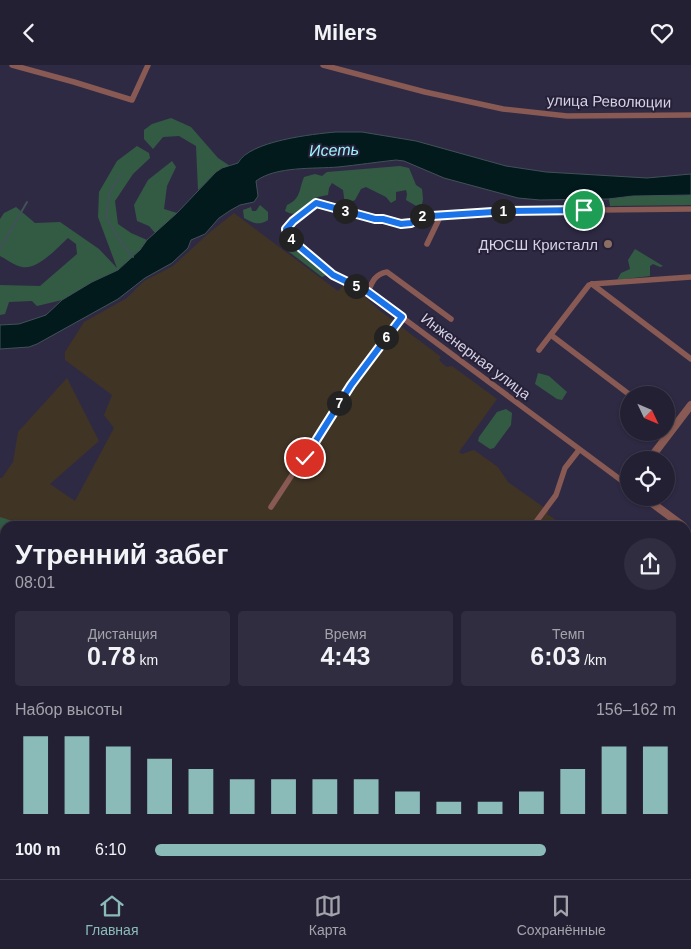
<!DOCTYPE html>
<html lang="ru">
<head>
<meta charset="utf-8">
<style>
	:root { --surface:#232033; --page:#2f2d3f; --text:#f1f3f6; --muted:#a3a3ac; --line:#403e4e; --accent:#8bbbb9 }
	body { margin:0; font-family:Helvetica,sans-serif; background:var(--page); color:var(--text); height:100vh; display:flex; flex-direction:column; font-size:19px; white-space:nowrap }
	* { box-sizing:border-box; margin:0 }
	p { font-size:16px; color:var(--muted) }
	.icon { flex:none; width:28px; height:28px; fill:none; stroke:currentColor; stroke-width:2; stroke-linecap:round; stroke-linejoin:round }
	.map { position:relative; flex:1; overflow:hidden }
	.side { position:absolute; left:0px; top:456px; width:691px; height:359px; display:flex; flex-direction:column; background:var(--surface); border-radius:15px 15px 0 0; box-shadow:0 1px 4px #0004,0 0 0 1px var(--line) }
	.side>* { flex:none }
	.needle { width:32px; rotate:134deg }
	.controls { position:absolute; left:620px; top:321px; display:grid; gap:10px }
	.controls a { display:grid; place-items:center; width:55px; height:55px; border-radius:50%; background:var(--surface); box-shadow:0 1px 4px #0004,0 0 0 1px var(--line); font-size:25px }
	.pin { position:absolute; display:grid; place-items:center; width:42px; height:42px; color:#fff; margin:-21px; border:2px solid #fff; border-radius:50%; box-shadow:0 1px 5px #0007 }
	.km { position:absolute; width:25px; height:25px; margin:-12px; border-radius:50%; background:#222; color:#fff; font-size:14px; line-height:25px; text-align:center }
	.round { display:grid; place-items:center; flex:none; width:52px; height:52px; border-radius:26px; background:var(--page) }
	.head { display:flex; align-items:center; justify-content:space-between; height:85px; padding:0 15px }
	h1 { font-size:28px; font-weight:600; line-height:38px }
	.metrics { display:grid; grid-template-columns:repeat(3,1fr); gap:8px; height:85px; padding:5px 15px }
	.metrics div { display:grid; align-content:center; border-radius:5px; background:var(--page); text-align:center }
	.metrics b { font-size:25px; font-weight:600 }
	.metrics small { font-size:14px; font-weight:400 }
	.metrics p { font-size:14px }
	.chart { height:140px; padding:10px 15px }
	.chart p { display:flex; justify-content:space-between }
	.chart svg { width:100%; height:90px; margin-top:5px; stroke:var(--accent); stroke-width:6 }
	ul { padding:0 15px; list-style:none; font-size:16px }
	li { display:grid; grid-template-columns:80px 60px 1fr; align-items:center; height:38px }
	li i { height:12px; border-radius:6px; background:var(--accent) }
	header { display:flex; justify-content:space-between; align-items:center; height:65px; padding:0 15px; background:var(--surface); font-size:22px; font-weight:600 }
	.dock { display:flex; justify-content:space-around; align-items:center; height:70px; border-top:1px solid var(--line); background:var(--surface); font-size:14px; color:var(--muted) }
	.dock a { display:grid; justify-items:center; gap:2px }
	.dock .active { color:var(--accent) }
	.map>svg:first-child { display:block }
	.industrial { fill:#403425 }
	.green { fill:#335b44 }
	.water { fill:#021a1c; stroke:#415158 }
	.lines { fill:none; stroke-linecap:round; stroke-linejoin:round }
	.stream { stroke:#415158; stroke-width:2 }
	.minor { stroke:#885a53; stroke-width:5.5 }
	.tertiary { stroke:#885a53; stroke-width:8 }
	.route-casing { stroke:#fff; stroke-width:10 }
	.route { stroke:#1a73e8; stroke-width:6 }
	.education-dot { fill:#8d6e63; stroke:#262039; stroke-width:2 }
	.labels { text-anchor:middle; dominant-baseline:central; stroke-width:4; stroke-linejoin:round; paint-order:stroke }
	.street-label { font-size:15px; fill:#d5d2e3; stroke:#262039 }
	.poi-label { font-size:15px; fill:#d5d2e3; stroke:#262039; text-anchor:end }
	.water-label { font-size:16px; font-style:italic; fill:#9bf6fd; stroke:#262039 }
</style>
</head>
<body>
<header><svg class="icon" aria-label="back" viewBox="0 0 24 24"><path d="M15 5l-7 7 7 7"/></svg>Milers<svg class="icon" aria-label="heart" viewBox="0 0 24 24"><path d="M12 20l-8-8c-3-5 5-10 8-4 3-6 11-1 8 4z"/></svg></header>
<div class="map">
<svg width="691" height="814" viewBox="0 0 691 814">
	<rect width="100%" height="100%" fill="#2f2a44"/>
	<g class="industrial">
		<path d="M234,148L338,226L345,219L363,230L379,245L441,292L439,295L443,299L447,302L452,301L497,334L459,387L462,389L474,385L498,402L508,417L549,446L547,449L565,461H5V810H310L307,814H0V413H2L13,397L18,367L67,313L99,376L50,419L75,436L114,363L104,350L112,330L65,295V287L84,257L127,233L144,216L173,201L210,167Z"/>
		<path d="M516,810H649L645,814H512Z"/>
	</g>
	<g class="green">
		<path d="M171,53L191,62L218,93L230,101L222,103L198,125L196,81L179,71L163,72L153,84L144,74V65L152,59Z"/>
		<path d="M137,81L149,88L150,93L133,109L115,136L118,159L131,168L147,175L140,185L118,205L109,210L62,235L37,241L32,236L9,237L5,249L0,250V220L40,221L77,189L76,179L68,173C57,183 38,205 22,202C15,201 6,194 0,191V154L4,148L16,142L35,158L60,157L99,184L117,203L98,152L99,127L117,96Z"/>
		<path d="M172,96L176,102L167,121L164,144L177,148L156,169L149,161L137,156L134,140L148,115Z"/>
		<path d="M400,101L409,103L416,120L422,124L423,134L422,140L418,142L406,135L407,129L406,125L396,127V135L391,138L386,132L366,122L361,124L355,135L345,139L343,125L332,118L329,123L328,130C324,131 319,131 316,133C303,140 301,155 285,146L287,140C301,134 299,124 304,112L315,109L322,111L327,107Z"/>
		<path d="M691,130V140L610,141L609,134L633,131Z"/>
		<path d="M260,140L268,147V155C259,161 253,158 244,153L243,145L251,142L252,146H256Z"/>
		<path d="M284,183L298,184L324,205L327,210L322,212Z"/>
		<path d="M635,184L663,201L660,202L653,199L650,201V211L617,215L621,208L630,204L628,195Z"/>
		<path d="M538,308L549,311L567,327L562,335L557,334L535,319Z"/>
		<path d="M506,344L512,348L511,360L494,383L490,384L478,376L479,372L497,347Z"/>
		<path d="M0,452L28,461H5V486L0,484Z"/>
	</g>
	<path class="water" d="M336,67H362L416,76L506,101L546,107L647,113L691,109V130L633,131L608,134L540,135L518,133L444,113L404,96L396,95C377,97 358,100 338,102C314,104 276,101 256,116L258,131L254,137L240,140L231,145L219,153L205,169L191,175L188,183L172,198L145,213L118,234L37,279L29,282L0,284V260L19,259L46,250L62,235L92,217L118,205L140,185L147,175L177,148L216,107L222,103L238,98C249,76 313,69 336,67Z"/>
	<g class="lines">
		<g class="stream">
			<path d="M121,109L110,127L106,153L122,178L133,192"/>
			<path d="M0,184L27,137"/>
		</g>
		<g class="minor">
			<path d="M12,0L74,17L132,35L148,0"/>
			<path d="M323,0L425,27L503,44L567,51L691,50"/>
			<path d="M427,179L441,150"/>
			<path d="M592,219L691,294"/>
			<path d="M592,219L691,212"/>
			<path d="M368,227C372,217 375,209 387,207L451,254"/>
			<path d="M551,270L630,330"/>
			<path d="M539,285L589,220L592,219"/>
			<path d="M629,421L368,227L333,210L288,172L286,164L293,156L316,138L375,154C396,154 401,164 421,151L508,146L691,144"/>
			<path d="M271,442L351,320L402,252"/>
			<path d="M533,461L556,430L565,403L579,385"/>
			<path d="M686,523L691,517"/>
			<path d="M0,756L5,757"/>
			<path d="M686,790L691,786"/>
			<path d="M168,810L181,814"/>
			<path d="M315,814L317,810"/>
			<path d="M663,814L667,810"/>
		</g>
		<g class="tertiary">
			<path d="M649,395L691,340"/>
			<path d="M644,432L683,461"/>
		</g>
	</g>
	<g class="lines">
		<defs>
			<path id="route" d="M305,393L351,320L402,252L368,227L333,210L288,172L286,164L293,156L316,138L375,154H383L401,159L411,158L421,152L432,151L508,146L584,145"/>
		</defs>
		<use href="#route" class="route-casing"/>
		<use href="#route" class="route"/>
	</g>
	<circle class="education-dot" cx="608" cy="179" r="5"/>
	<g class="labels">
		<g class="street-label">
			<text transform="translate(609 36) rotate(1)">улица Революции</text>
			<text transform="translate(476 291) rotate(37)">Инженерная улица</text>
		</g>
		<g class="poi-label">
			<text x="598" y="179">ДЮСШ Кристалл</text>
		</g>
		<g class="water-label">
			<text transform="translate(334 85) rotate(-2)">Исеть</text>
		</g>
	</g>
</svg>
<div class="controls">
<a><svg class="needle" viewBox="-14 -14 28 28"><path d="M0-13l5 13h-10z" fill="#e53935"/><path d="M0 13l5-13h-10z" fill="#a3a3ac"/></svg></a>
<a><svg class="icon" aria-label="locate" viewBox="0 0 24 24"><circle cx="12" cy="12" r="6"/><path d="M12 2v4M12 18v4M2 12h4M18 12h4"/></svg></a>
</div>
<div class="pin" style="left:584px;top:145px;background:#1e9e55"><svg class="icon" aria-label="arrive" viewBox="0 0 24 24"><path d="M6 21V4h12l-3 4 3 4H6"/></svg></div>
<div class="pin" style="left:305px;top:393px;background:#d93025"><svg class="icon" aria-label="check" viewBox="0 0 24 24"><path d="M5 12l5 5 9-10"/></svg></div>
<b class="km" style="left:503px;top:146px">1</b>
<b class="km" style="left:422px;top:151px">2</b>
<b class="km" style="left:345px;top:146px">3</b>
<b class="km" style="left:291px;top:174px">4</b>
<b class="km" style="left:356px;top:221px">5</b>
<b class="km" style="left:386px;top:272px">6</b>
<b class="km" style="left:339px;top:338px">7</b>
<section class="side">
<div class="head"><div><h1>Утренний забег</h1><p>08:01</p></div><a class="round"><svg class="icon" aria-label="share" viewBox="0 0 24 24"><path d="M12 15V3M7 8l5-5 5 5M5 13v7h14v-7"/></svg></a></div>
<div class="metrics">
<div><p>Дистанция</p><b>0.78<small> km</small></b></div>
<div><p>Время</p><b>4:43</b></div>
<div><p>Темп</p><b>6:03<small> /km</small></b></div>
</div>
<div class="chart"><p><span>Набор высоты</span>156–162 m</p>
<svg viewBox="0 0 160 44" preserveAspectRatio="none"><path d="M5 44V6M15 44V6M25 44V11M35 44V17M45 44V22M55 44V27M65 44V27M75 44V27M85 44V27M95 44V33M105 44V38M115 44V38M125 44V33M135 44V22M145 44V11M155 44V11"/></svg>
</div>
<ul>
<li><b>100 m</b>6:10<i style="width:75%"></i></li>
</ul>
</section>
</div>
<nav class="dock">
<a class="active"><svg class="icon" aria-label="home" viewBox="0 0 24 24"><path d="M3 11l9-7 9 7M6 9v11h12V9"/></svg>Главная</a>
<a><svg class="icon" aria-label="map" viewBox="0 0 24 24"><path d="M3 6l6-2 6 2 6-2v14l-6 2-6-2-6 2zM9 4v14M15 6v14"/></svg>Карта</a>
<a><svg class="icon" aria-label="saved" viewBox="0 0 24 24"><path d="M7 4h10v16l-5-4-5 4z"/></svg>Сохранённые</a>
</nav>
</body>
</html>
